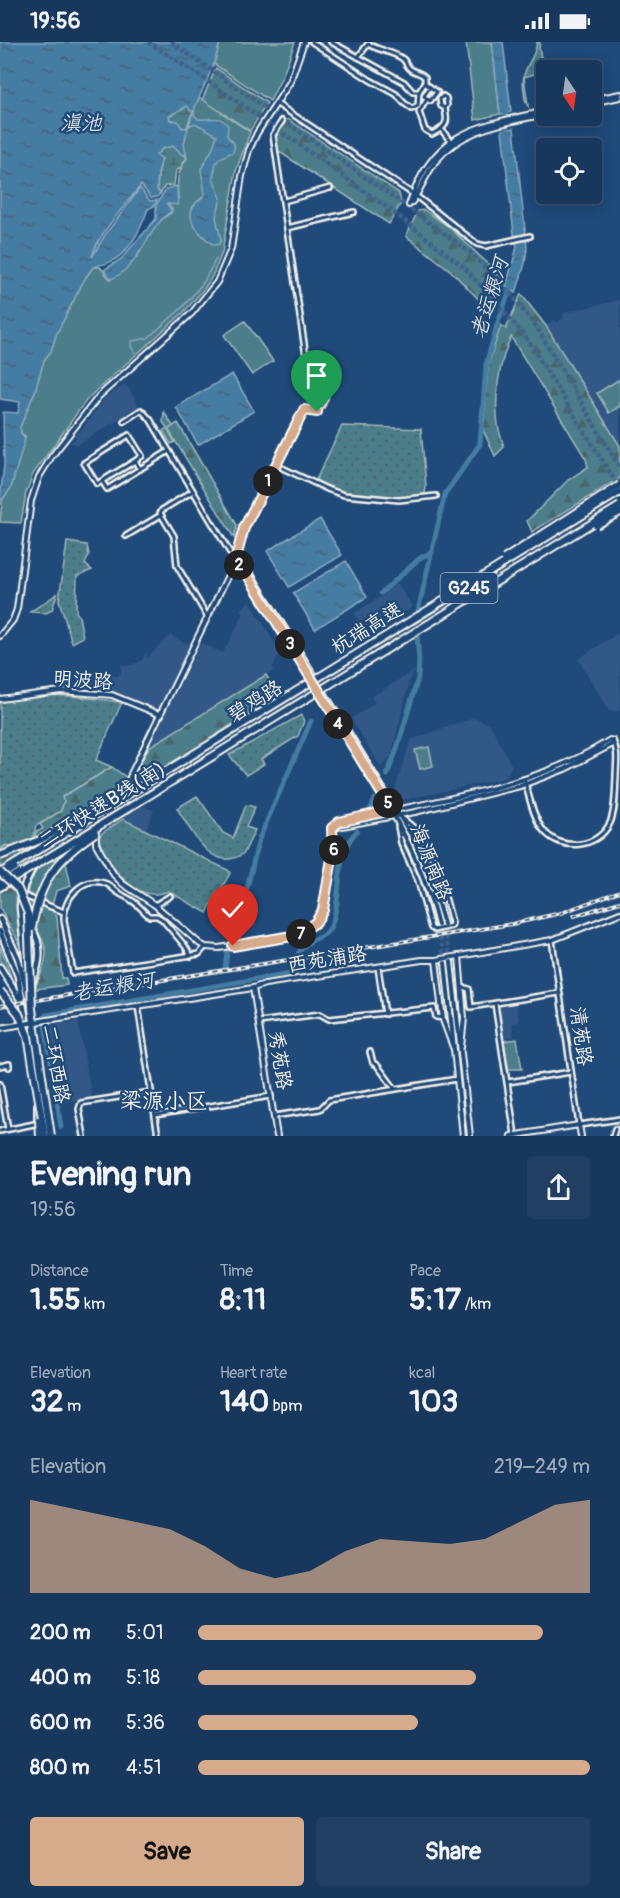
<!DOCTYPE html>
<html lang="en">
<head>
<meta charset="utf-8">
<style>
	:root { --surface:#17385c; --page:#203f62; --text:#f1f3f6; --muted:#9eacbb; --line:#365272; --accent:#d6ab8b }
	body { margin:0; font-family:Pangolin,"LXGW WenKai TC",sans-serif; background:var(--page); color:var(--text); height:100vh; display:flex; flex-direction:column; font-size:22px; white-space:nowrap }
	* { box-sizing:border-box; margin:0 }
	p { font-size:20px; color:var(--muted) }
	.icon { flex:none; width:33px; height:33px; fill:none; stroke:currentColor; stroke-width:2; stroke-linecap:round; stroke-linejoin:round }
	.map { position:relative; height:1094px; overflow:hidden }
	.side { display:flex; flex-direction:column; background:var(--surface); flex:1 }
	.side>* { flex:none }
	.needle { width:39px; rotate:167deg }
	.tools { position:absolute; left:536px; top:18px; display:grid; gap:12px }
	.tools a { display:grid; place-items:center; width:66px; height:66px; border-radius:6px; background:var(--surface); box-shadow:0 3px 15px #0003,0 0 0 2px var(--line); font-size:30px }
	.pin { position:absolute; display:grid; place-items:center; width:51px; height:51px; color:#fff; margin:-62px -26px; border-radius:50% 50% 50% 0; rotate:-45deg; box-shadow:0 0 6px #0007 }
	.pin .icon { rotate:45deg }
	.km { position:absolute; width:30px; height:30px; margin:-15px; border-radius:50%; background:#222; color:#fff; font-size:16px; line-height:30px; text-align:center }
	.round { display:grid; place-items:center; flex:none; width:63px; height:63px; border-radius:6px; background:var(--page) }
	.overview { display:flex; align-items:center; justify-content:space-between; height:102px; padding:0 30px }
	h1 { font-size:33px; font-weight:700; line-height:45px }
	.metrics { display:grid; grid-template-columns:repeat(3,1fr); gap:9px; height:102px; padding:6px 30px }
	.metrics div { display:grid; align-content:center }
	.metrics b { font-size:30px; font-weight:700 }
	.metrics small { font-size:16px; font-weight:400 }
	.metrics p { font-size:16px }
	.chart { height:168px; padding:12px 30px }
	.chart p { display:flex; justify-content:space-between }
	.chart svg { width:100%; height:108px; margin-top:6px; fill:var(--accent); opacity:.7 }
	.action { display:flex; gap:12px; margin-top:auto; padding:12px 30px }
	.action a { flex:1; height:69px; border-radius:6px; background:var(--accent); color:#111; font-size:24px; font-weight:700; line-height:69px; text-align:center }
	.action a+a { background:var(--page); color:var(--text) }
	ul { padding:0 30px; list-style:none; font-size:20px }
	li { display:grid; grid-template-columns:96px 72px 1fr; align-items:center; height:45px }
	li i { height:15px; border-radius:8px; background:var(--accent) }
	.status { display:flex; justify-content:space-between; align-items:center; height:42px; padding:0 30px; background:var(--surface); direction:ltr }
	.status svg { height:16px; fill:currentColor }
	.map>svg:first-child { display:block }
	.built { fill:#315888 }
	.grass { fill:url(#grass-dots); stroke:#a0b8b9; stroke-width:1.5 }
	.forest { fill:url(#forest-firs); stroke:#a0b8b9; stroke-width:1.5 }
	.wetland { fill:url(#wetland-marsh); stroke:#a0b8b9; stroke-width:1.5 }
	.green { fill:#4b7e8a; stroke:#a0b8b9; stroke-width:1.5 }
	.water { fill:url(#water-ripples); stroke:#8baabe; stroke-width:1.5 }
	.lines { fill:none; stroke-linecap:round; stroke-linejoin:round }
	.stream { stroke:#8baabe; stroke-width:1.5 }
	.river { stroke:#457ba2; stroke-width:5 }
	.secondary-tunnel { stroke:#3f638a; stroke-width:4; stroke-dasharray:4 2; stroke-linecap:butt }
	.primary-tunnel { stroke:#3f638a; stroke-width:4.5; stroke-dasharray:4.5 2; stroke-linecap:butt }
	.street-casing { stroke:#f4f1e8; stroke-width:8 }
	.secondary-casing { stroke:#f4f1e8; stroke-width:8 }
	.primary-casing { stroke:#f4f1e8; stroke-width:9 }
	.highway-casing { stroke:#f4f1e8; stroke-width:10 }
	.street { stroke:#1f4a7a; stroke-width:3 }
	.secondary { stroke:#1f4a7a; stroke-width:4 }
	.primary { stroke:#1f4a7a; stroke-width:4.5 }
	.highway { stroke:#1f4a7a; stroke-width:6 }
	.rail-casing { stroke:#f4f1e8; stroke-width:4 }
	.rail { stroke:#1f4a7a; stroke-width:1.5; stroke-dasharray:4.5; stroke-linecap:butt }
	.secondary-bridge-casing { stroke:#f4f1e8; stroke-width:8; stroke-linecap:butt }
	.highway-bridge-casing { stroke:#f4f1e8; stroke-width:10; stroke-linecap:butt }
	.secondary-bridge { stroke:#1f4a7a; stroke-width:4 }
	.highway-bridge { stroke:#1f4a7a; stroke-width:6 }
	.route-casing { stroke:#fff; stroke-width:12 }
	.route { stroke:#d6ab8b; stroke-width:8 }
	.labels { text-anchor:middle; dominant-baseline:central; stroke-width:5; stroke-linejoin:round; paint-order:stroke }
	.shield { fill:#1f4a7a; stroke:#b4bfc7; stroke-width:1.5 }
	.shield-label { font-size:18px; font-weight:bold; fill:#f4f1e8 }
	.street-label { font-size:20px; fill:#f4f1e8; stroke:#1f4a7a }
	.water-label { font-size:21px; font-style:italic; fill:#dadfde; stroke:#1f4a7a }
	.quarter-label { font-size:22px; fill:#f4f1e8; stroke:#1f4a7a }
</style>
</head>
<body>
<div class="status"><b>19:56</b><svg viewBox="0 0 49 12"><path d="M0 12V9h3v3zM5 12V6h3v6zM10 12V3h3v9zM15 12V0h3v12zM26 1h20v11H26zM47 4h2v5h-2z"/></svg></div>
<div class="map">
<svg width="620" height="1094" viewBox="0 0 620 1094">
	<defs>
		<pattern id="grass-dots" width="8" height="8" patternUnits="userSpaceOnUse" patternTransform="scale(1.5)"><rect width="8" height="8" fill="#4b7e8a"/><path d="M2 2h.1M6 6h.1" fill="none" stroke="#4a666b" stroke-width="1.8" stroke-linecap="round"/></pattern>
		<pattern id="forest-firs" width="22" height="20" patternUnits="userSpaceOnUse" patternTransform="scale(1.5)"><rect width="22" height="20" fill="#4b7e8a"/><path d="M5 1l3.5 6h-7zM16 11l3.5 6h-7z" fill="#4a666b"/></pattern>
		<pattern id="wetland-marsh" width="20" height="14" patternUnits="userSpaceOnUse" patternTransform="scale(1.5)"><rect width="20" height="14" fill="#4b7e8a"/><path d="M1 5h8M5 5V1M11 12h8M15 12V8" fill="none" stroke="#4a666b"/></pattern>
		<pattern id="water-ripples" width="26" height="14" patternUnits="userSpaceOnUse" patternTransform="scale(1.5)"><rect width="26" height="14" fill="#457ba2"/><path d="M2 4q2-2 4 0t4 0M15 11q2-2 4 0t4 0" fill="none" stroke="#476479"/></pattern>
	</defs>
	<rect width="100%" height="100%" fill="#1f4a7a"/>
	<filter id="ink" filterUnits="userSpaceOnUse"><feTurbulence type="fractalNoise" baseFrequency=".0167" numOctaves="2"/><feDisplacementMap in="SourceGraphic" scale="12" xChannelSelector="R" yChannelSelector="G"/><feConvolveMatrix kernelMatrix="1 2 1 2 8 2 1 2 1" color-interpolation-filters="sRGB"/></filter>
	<g filter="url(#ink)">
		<g class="built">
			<path d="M620,258V404L546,284L555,277L557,280L564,276L563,272L567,270Z"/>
			<path d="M126,342L139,365L77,403L70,400L75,397L76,392L83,386L106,355Z"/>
			<path d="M397,541L413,565L369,594L354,571L382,554Z"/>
			<path d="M250,559L280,610L272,626L275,628L149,705L201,601L223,611L244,571L240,568Z"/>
			<path d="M618,591L620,596V669H609L578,617Z"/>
			<path d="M170,593L191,604L161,669L124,653L82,648L79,635L118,634L121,631V623L127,624L137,621L143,617L146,609L147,616Z"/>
			<path d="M415,628L411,634L391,714L381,725L351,677L375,661L371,655Z"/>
			<path d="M473,676L490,682L512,724L505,736L403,758L395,746L411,698Z"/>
			<path d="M136,728L146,732L148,736L132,746L131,740Z"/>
			<path d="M143,764L154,769L146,787L123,777Z"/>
			<path d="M516,960L519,980L512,981L514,995L504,997L499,963Z"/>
			<path d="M78,979L92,1056L60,1061L48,988L52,987L53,983Z"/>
		</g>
		<g class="grass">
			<path d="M537,0H540L539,6L546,39L544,41L541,30L524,35L528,64C524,59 525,56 524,50C520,23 534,22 537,0Z"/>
			<path d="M342,384L421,387L426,444L425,452C411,462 349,455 332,449C326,447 321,443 315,440Z"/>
			<path d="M67,500L87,503L89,513L85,522L92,528L77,534L76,570L79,574L83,595L72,601L59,558Z"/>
			<path d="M57,552L52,568L46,571L30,570Z"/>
			<path d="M44,653L72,654L122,660L96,718L112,725L62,755L64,759L61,769L36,784L32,799L16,806L6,803L0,807V660Z"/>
			<path d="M301,673L304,679L298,694L261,717L264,722L246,733L229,713Z"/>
			<path d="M197,754L223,791L233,796L246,763L255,765L246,785L255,788L244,811C212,834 190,787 177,766Z"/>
			<path d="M123,777L228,828L230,831L219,851L217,850L207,871L168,849C136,864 108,823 98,796L102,791Z"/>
		</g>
		<g class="forest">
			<path d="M216,26L267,61L250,89L202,58Z"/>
			<path d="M288,77L399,151L401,161L389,182L278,109L276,95Z"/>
			<path d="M424,168L449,185L503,236L490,269L451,229L406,194L418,169Z"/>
			<path d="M521,252L546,284L620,404V436L532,490L527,479L568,438L588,425L586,417L511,295C499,320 494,355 498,383C499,390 502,398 504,405L495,414L483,388L488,323L501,283L506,287Z"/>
			<path d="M178,381L237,483L234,496L168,387Z"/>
			<path d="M266,633L278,653L151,735L148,736L146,732L137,728L149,705Z"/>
			<path d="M112,725L126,735L121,752L0,827V808L6,804L21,811L31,807L36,790L43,787L40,782L61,769L64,759L62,755Z"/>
			<path d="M61,812L66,821L71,844L56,849L51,867L57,875L62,936H66L67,943L35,947C39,935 46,924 46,911C45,896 36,890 30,877C23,862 27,840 37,828C43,821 54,816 61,812Z"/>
			<path d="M18,839L16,861L23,913L16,895L0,866V850Z"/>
			<path d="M0,904L13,940L0,921Z"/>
		</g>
		<g class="wetland">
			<path d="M186,63L194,68L188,86C182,88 179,82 174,78H170L169,74Z"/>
			<path d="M172,104L187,115L180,127L176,128L174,143L165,144L160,152L157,147C158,137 158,127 162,117L156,113L162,107Z"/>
		</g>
		<g class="green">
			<path d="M220,0H295L283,33L270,59L214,22Z"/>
			<path d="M466,0H492L500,72L475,78Z"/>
			<path d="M199,55L250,90L236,129L222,211L212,235L204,247L184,270L88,356L33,432L26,451L21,481L0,480L2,458L11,446L25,394L21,391L20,385L35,349L44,318L51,309L56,293L84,238L93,225H100L110,237C120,231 129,225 136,216C146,203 155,178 171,171L172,167L167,162H178C178,139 174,137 187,116C178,98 192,72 199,55Z"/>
			<path d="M245,279L273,319L252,333L224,293Z"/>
			<path d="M618,338L620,341V364L609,371L597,351Z"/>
			<path d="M164,370L173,384L168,388L175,400L171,402L163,389L167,386L163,380Z"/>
			<path d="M429,705L433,724L420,727L415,708Z"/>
			<path d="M517,997L522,1027H508L504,999Z"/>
		</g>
		<g class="water">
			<path d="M0,0H220L214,22L195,65L194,73L198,77C211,79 219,71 228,84L227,94C232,100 237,100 233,110L220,116L216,121L213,136L221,156L216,175L221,198L219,202L214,203C203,195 182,178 195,162C198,158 202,157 205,152L201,127L212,108L217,93L195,81L189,84L193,69L190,68L187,64L169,74L170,78L178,79L182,86H188L184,102L186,112L182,113L176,106L172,104L162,107L156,113L162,117C159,125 157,138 157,147L160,152L157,155L151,156L141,143C128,160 95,196 92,215L105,193L140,146L150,159L157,158L154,164L148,167C141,186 131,209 112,219C106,223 100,222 93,225L84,238L56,293L51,309L44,318L35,349L20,385L21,391L25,397L11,446L2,458L0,456L4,423L3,370L18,371L20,360L0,357Z"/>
			<path d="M492,0H503L511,70L500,72Z"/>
			<path d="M514,86L527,206L525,221L516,251L506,244L517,205L514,192L502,88Z"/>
			<path d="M177,144L178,163L167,162L172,169C146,186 141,225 111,237L104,228L121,217L156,177V163L166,147Z"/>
			<path d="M232,332L254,369L198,403L176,365Z"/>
			<path d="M320,477L342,513L289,545L267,509Z"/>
			<path d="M346,519L367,555L315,587L293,551Z"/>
		</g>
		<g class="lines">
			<path class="stream" d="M135,311L131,304L132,299L148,296L183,265L203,241L216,217"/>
			<g class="river">
				<path d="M505,64L508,93"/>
				<path d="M381,551L420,516L432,510"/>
				<path d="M418,569L445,452L480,402L486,323L497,283L512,242"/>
				<path d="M387,733L397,707L418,636L419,618L417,594"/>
				<path d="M371,766L375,757"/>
				<path d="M297,914C306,894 325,899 331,884C344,853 332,815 357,789"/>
				<path d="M225,926L227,910L239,879L259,797L311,679"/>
				<path d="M61,1085L44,976L46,973L297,930"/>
				<path d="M617,1094L618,1085"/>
			</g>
			<g class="secondary-tunnel">
				<path d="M444,883L450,917"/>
				<path d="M438,884L445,921"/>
			</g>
			<g class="primary-tunnel">
				<path d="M148,0L205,37L294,99L388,166L464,225L525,294L620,447"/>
				<path d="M171,0L405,163L470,210L515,257L539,289L620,426"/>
			</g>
			<defs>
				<g id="street">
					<path d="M312,0L370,38L396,52L404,61L412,67L418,64L419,50L425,41"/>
					<path d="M331,0L404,40L413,50H419"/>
					<path d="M358,15L368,2C378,8 396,11 403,17C407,21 407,26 412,28C417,31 420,30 425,35V41L430,45"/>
					<path d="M430,45L437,50L430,59L424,54Z"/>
					<path d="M427,57L419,70L425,88L432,92L441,87"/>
					<path d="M277,62L416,154L477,202L486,204L530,194"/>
					<path d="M445,66L441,64L440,57L443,54L446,56L447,63L445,66C446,75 449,80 441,87L452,101"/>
					<path d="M284,159L330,146"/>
					<path d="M287,186L354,170"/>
					<path d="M124,379L141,368L150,377L235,519"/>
					<path d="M135,419L97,442L84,421L129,393L142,414L135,419L140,427"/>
					<path d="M276,423L327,447L344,453L399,458L436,454"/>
					<path d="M102,439L107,447L169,409"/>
					<path d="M193,449L162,468L160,471L174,494L177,524L207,574"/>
					<path d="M126,494L161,473"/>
					<path d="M235,519L244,486L304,368L317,370C331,355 332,325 307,321L273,93L282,79"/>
					<path d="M524,737C529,753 533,776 544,789C562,810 598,806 610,781C616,767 615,749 616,735C616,722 619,710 613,699"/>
					<path d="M398,784L401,801L418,839L431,886L434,888L451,884L452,881C446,857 434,811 420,792C415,786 408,781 402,776"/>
					<path d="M22,853L64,870"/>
					<path d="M155,863L170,854"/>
					<path d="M552,898L579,1083L620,1077"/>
					<path d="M191,914L185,904L162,877L157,874H149C143,869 138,862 131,858C127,855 123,854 119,851C115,849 111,844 107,842C83,832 63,856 64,878L73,931L199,912L205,905"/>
					<path d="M378,925L385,972"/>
					<path d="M462,945L469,947L471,965L559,951"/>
					<path d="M495,962L515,1093"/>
					<path d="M138,964L158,1094"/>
					<path d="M259,980L320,972L329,977L434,966L436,975L443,976"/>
					<path d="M370,1010L373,1021L377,1023L395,1047"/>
					<path d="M0,1024L9,1022V1025"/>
					<path d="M508,1040L571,1030"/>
					<path d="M0,1042L8,1087"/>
					<path d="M155,1073L271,1054"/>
					<path d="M274,1074L320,1067L329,1058L457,1037"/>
					<path d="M37,1080V1063"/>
					<path d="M0,1089L39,1081"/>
					<path d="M84,1094L79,1067L81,1061L151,1050"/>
					<path d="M613,1094L615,1087"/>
				</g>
				<g id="secondary">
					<path d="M591,58L620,52"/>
					<path d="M591,61L620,55"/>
					<path d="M412,160C421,147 426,132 436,119C463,85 507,81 546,72"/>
					<path d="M409,163C433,88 478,84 546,69"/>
					<path d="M235,519L240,520L249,529L317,638"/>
					<path d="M235,519L246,530L312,639"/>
					<path d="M0,594L13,578L17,567L31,459L39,435L52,414L99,354L192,271L217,240L231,207L242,134L249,108L257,91L290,40L304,0"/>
					<path d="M322,647L413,796L431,838L444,882"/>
					<path d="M317,648C364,724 417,796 438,883"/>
					<path d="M0,657L61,649L112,653L161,673"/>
					<path d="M610,698L613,699L611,703L565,727L520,744L415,770L332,786L339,780C429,759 532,748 610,698Z"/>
					<path d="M129,754L126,748L131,732L235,519"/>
					<path d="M96,791V802L114,833L123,842L155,863L200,902L206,905L219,906L298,893L316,880L323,868L333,811L332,786"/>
					<path d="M459,914L464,976L461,1005"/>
					<path d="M436,918L443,978L453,1005"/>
					<path d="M451,920L470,1094"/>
					<path d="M445,921L463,1094"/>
					<path d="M253,946L277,1094"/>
					<path d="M47,978L253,946L265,942L422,918H436L552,898L620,871"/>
					<path d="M0,986L18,983"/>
					<path d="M511,1094L579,1083L581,1094"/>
				</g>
				<g id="primary">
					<path d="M0,835L40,811"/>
					<path d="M0,841L34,821"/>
					<path d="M0,877L18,916L29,958"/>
					<path d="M31,884C43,905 41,919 32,941"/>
					<path d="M0,889L18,934L28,990"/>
					<path d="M0,925L21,959"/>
					<path d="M27,935L20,865L24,844L33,826"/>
				</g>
				<g id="highway">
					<path d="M209,713L620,459"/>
					<path d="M40,811L410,583"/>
					<path d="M0,831L15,822"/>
					<path d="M0,845L21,832"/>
				</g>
			</defs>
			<use href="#street" class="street-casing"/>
			<use href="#secondary" class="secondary-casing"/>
			<use href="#primary" class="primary-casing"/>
			<use href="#highway" class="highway-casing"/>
			<use href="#street" class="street"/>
			<use href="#secondary" class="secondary"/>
			<use href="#primary" class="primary"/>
			<use href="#highway" class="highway"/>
			<defs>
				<g id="rail">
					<path d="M574,874L620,860"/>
					<path d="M0,964L512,882L561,871L620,849"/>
				</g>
			</defs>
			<use href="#rail" class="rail-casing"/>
			<use href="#rail" class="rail"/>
			<defs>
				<path id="secondary-bridge" d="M18,983L47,978"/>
				<g id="highway-bridge">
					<path d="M596,483L620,470"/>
					<path d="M504,517L620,443"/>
					<path d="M0,814L40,798L82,776"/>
					<path d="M15,822L620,450"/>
					<path d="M0,830L18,847L28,872L32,967L51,1094"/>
					<path d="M21,832L620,464"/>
					<path d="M32,886C40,838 57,817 95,791"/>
					<path d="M0,949L19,972L28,994L45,1094"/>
					<path d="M39,1078L40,1094"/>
				</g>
			</defs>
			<use href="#secondary-bridge" class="secondary-bridge-casing"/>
			<use href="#highway-bridge" class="highway-bridge-casing"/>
			<use href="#secondary-bridge" class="secondary-bridge"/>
			<use href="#highway-bridge" class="highway-bridge"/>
		</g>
	</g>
	<g class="lines" filter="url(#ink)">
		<defs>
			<path id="route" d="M233,904L298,893L316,880L323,868L333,811L332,786L339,780L392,768L246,530L235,519L244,486L304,368L317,370"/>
		</defs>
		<use href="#route" class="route-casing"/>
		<use href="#route" class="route"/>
	</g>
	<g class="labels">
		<rect class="shield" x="440.5" y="531" width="57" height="30" rx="4.5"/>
		<g class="shield-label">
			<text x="469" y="546">G245</text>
		</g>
		<g class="street-label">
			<text transform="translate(367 586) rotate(-32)">杭瑞高速</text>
			<text transform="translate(83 638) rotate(4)">明波路</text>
			<text transform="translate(255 659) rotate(-32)">碧鸡路</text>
			<text transform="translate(102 763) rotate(-32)">二环快速B线(南)</text>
			<text transform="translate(431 820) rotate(68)">海源南路</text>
			<text transform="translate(327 917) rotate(-9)">西苑浦路</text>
			<text transform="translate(581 994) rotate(82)">清苑路</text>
			<text transform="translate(280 1018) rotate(81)">秀苑路</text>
			<text transform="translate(56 1022) rotate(80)">二环西路</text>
		</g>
		<g class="water-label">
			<text x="81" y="81">滇池</text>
			<text transform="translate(490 256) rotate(-73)">老运粮河</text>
			<text transform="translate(113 945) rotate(-10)">老运粮河</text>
		</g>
		<g class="quarter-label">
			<text x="164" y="1059">梁源小区</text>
		</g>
	</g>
</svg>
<div class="tools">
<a><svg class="needle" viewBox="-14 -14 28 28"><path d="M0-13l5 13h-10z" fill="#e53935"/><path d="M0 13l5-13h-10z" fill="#9eacbb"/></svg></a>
<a><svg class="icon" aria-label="locate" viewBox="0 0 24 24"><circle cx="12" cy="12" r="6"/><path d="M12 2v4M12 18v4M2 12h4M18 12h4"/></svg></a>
</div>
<div class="pin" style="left:317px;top:370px;background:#1e9e55"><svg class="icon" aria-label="arrive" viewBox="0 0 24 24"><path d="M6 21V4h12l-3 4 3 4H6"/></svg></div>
<div class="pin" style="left:233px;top:904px;background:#d93025"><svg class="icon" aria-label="check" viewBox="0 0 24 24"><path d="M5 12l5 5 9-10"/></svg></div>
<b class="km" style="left:268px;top:439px">1</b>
<b class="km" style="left:239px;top:523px">2</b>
<b class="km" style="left:290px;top:602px">3</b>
<b class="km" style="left:338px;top:682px">4</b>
<b class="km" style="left:388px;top:761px">5</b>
<b class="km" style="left:334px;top:808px">6</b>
<b class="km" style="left:301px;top:892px">7</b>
</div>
<section class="side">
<div class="overview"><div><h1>Evening run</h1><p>19:56</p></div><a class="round"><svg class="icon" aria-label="share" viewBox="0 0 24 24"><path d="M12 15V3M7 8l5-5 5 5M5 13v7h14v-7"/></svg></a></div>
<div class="metrics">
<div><p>Distance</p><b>1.55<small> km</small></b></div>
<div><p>Time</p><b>8:11</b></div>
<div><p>Pace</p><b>5:17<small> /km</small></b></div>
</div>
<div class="metrics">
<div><p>Elevation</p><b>32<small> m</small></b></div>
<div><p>Heart rate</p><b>140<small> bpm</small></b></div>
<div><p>kcal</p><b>103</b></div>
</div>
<div class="chart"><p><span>Elevation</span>219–249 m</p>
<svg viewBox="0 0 160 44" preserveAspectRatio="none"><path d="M0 44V6L10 9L20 12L30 15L40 18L50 25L60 34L70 38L80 35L90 27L100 22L110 23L120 24L130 22L140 15L150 8L160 6V44z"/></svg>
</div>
<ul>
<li><b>200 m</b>5:01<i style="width:88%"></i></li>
<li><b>400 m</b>5:18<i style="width:71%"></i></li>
<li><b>600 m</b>5:36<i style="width:56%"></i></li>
<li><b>800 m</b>4:51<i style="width:100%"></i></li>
</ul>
<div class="action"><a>Save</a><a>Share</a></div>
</section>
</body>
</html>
